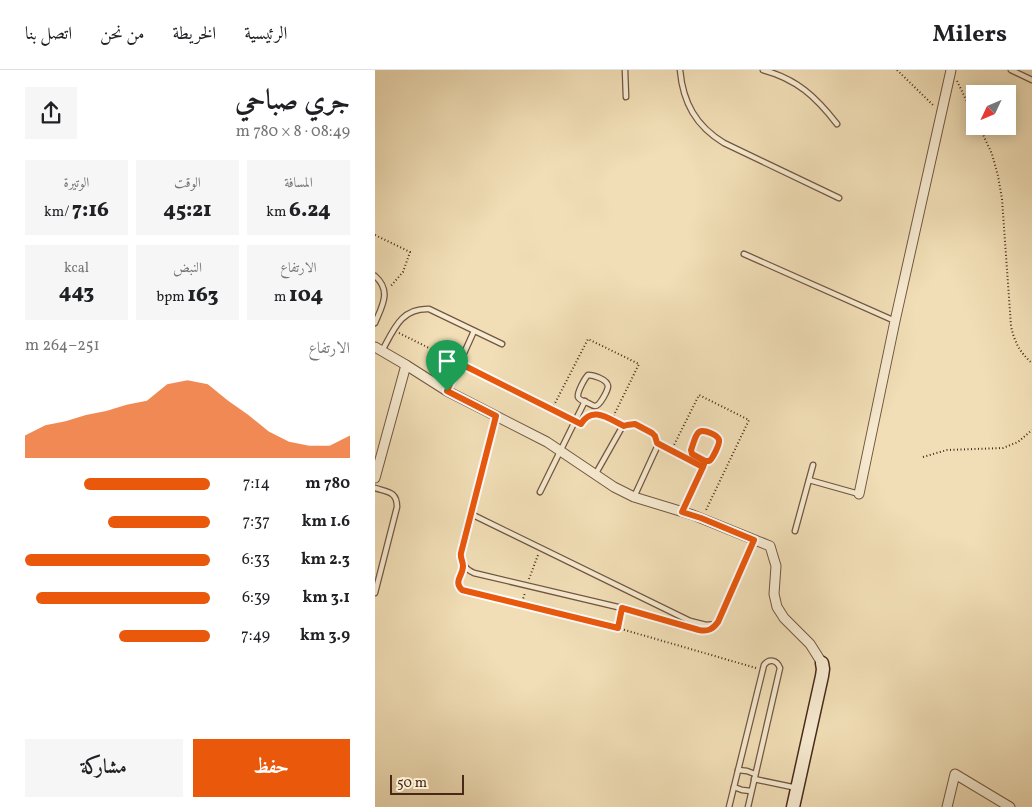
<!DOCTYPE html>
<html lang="ar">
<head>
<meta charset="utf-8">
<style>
	:root { --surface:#fff; --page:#f6f6f6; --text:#202124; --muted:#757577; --line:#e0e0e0; --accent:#ea580c }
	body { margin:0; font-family:Vollkorn,Amiri,serif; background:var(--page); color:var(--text); direction:rtl; height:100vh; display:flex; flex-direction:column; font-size:19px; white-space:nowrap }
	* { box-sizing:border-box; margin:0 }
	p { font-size:16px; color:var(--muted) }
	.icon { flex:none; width:28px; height:28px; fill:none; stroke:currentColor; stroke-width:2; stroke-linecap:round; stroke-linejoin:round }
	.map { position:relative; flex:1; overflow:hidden; direction:ltr }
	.panel { display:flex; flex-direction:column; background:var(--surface); width:375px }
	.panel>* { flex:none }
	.needle { width:32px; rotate:226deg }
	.controls { position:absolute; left:591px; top:15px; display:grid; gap:10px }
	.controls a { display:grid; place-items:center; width:50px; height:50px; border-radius:0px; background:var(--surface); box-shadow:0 2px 12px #0003; font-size:25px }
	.scale { position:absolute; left:15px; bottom:12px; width:74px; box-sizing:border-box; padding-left:5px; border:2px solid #49281a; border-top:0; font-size:14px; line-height:18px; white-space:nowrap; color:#49281a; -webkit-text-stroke:4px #f6ead0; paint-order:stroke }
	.pin { position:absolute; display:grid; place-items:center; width:42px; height:42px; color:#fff; margin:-51px -21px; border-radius:50% 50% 50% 0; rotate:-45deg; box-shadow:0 0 5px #0007 }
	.pin .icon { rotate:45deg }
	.round { display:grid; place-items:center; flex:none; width:52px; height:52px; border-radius:0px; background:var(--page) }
	.overview { display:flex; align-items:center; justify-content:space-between; height:85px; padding:0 25px }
	h1 { font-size:28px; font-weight:800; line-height:38px }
	.stats { display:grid; grid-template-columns:repeat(3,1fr); gap:8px; height:85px; padding:5px 25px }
	.stats div { display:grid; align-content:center; border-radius:0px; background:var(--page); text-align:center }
	.stats b { font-size:21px; font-weight:800 }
	.stats small { font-size:14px; font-weight:400 }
	.stats p { font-size:14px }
	.chart { height:140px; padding:10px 25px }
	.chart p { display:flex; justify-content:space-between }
	.chart svg { width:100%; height:90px; margin-top:5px; fill:var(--accent); opacity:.7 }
	.button { display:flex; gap:10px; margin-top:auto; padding:10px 25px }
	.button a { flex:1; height:58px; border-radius:0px; background:var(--accent); color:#fff; font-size:20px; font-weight:800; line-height:58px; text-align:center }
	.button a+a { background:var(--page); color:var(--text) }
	ul { padding:0 25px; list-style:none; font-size:16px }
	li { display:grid; grid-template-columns:80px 60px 1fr; align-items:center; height:38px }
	li i { height:12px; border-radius:6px; background:var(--accent) }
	header { display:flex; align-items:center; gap:30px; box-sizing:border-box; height:70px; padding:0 25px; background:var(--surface); border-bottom:1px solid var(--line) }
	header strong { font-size:24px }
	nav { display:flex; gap:28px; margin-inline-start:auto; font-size:18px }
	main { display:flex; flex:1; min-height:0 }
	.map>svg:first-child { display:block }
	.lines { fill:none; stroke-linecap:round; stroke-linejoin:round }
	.lane-casing { stroke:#735641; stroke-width:7 }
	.street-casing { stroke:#735641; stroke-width:11 }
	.secondary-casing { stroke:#49281a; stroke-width:15 }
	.path { stroke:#49281a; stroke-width:2; stroke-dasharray:1 2.5; stroke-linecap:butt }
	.lane { stroke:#f6ead0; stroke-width:4.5 }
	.street { stroke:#f6ead0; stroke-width:9 }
	.secondary { stroke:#f6ead0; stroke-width:12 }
	.route-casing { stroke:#fff; stroke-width:10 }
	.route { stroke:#ea580c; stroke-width:6 }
</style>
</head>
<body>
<header>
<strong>Milers</strong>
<nav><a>الرئيسية</a><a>الخريطة</a><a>من نحن</a><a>اتصل بنا</a></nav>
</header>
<main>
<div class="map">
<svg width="657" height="737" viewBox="0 0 657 737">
	<rect width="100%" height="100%" fill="#f1deb6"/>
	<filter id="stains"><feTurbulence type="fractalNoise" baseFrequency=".004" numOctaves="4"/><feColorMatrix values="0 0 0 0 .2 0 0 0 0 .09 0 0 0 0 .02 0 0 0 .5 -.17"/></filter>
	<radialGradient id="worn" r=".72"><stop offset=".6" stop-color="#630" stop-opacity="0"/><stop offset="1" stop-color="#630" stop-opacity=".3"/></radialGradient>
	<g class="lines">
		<defs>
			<g id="lane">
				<path d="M250,0L251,27"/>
				<path d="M305,0C308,33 321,56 349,73L464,128"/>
				<path d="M388,0C422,9 441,27 462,54"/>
				<path d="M636,0L657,10"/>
				<path d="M369,184L520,251"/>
				<path d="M0,206C17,221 7,236 0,253"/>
				<path d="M7,281C19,259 26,238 54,239L127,274"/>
				<path d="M213,305C218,305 232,309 233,316C233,320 225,336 220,336C218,336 215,334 213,333C210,332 204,330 203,327C202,322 210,308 213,305Z"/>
				<path d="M72,321L99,261"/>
				<path d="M121,346L85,483C85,493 90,499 99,503L247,538L324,560C333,562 338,559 343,553L379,470"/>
				<path d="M220,405L246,359C249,356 253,354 257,354C261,354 265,356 268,358C277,363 282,367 282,377L259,427"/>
				<path d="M434,410L484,424"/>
				<path d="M0,418C12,422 22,421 22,437L0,523"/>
				<path d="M165,422L210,331"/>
				<path d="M307,441L330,391C332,391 333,391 335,391C339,389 346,372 343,368C340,364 332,362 327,361L323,364L315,381L317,384L330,391"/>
				<path d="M96,444L315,551L331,555L342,554"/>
				<path d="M420,461L438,395"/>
				<path d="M363,700L372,701L380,704"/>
				<path d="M379,709L422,718"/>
				<path d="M359,717L367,720L376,721"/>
				<path d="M354,737L389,595C394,588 402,590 405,598L373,737"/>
			</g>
			<g id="street">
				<path d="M0,277L31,295L72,321L172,372L239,417L259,427L318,445L395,476L401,496L399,524L402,537L409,548L435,574L447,593"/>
				<path d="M0,408L31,295"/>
				<path d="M484,424L520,251L576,0"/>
				<path d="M572,737L580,704L635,737"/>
			</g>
			<path id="secondary" d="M418,737L447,606L448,599L447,593"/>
		</defs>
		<use href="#lane" class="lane-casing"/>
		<use href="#street" class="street-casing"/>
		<use href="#secondary" class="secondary-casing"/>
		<g class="path">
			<path d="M522,0L559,36"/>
			<path d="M582,11L600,48"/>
			<path d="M604,56L617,84L623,106L627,129L636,256C639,271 645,283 657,293"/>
			<path d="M0,165L35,182L28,202L15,217"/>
			<path d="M24,263L78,290"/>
			<path d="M89,296L195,348"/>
			<path d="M177,339L213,269L264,294L237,349"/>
			<path d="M210,347C221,340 232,348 242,353"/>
			<path d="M289,377L311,388"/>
			<path d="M296,381L324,325L374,350L331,440"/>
			<path d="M548,387L572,380L628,378L643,372L657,360"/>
			<path d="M86,503L83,515L87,520L243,558L381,598"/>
			<path d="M154,509L163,485"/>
			<path d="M146,535L150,523"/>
			<path d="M243,558L246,544"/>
		</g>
		<use href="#lane" class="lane"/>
		<use href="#street" class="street"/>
		<use href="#secondary" class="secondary"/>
	</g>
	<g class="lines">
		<defs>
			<path id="route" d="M72,321L121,346L86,483C85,488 88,491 88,496C88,506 78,511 87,520L243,558L247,538L324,560C333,562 338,559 343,552L379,470L326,448L307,442L328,397L330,391L317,384L316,380C318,375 320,365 324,362C329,359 343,365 344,370C345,374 337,390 334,391C333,391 332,391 330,391L328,397L282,373L280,366L277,363L260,354L252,355L249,356C234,349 217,335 206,354L84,293L72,321"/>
		</defs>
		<use href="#route" class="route-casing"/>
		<use href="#route" class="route"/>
	</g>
	<rect width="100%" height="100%" filter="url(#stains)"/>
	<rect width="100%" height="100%" fill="url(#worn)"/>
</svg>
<div class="controls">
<a><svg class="needle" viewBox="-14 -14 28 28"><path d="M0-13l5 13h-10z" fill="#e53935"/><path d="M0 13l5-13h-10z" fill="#757577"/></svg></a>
</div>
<div class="scale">50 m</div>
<div class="pin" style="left:72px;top:321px;background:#1e9e55"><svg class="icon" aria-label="arrive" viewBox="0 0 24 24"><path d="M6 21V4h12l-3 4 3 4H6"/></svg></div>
</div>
<section class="panel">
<div class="overview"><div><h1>جري صباحي</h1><p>08:49 · 8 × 780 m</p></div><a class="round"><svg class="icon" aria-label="share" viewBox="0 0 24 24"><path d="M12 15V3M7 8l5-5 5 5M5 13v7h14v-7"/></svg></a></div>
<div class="stats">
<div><p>المسافة</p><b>6.24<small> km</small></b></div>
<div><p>الوقت</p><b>45:21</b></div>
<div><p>الوتيرة</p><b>7:16<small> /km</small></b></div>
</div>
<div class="stats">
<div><p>الارتفاع</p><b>104<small> m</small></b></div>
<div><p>النبض</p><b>163<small> bpm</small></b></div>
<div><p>kcal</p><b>443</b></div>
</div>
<div class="chart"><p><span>الارتفاع</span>251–264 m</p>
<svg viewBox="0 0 160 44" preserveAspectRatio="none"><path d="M0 44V33L10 28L20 26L30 23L40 21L50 18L60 16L70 8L80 6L90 8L100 16L110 23L120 31L130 36L140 38L150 38L160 33V44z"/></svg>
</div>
<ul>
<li><b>780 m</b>7:14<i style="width:68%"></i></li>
<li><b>1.6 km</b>7:37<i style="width:55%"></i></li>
<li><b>2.3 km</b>6:33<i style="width:100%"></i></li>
<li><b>3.1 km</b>6:39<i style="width:94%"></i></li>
<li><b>3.9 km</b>7:49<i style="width:49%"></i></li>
</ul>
<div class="button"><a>حفظ</a><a>مشاركة</a></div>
</section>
</main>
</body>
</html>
